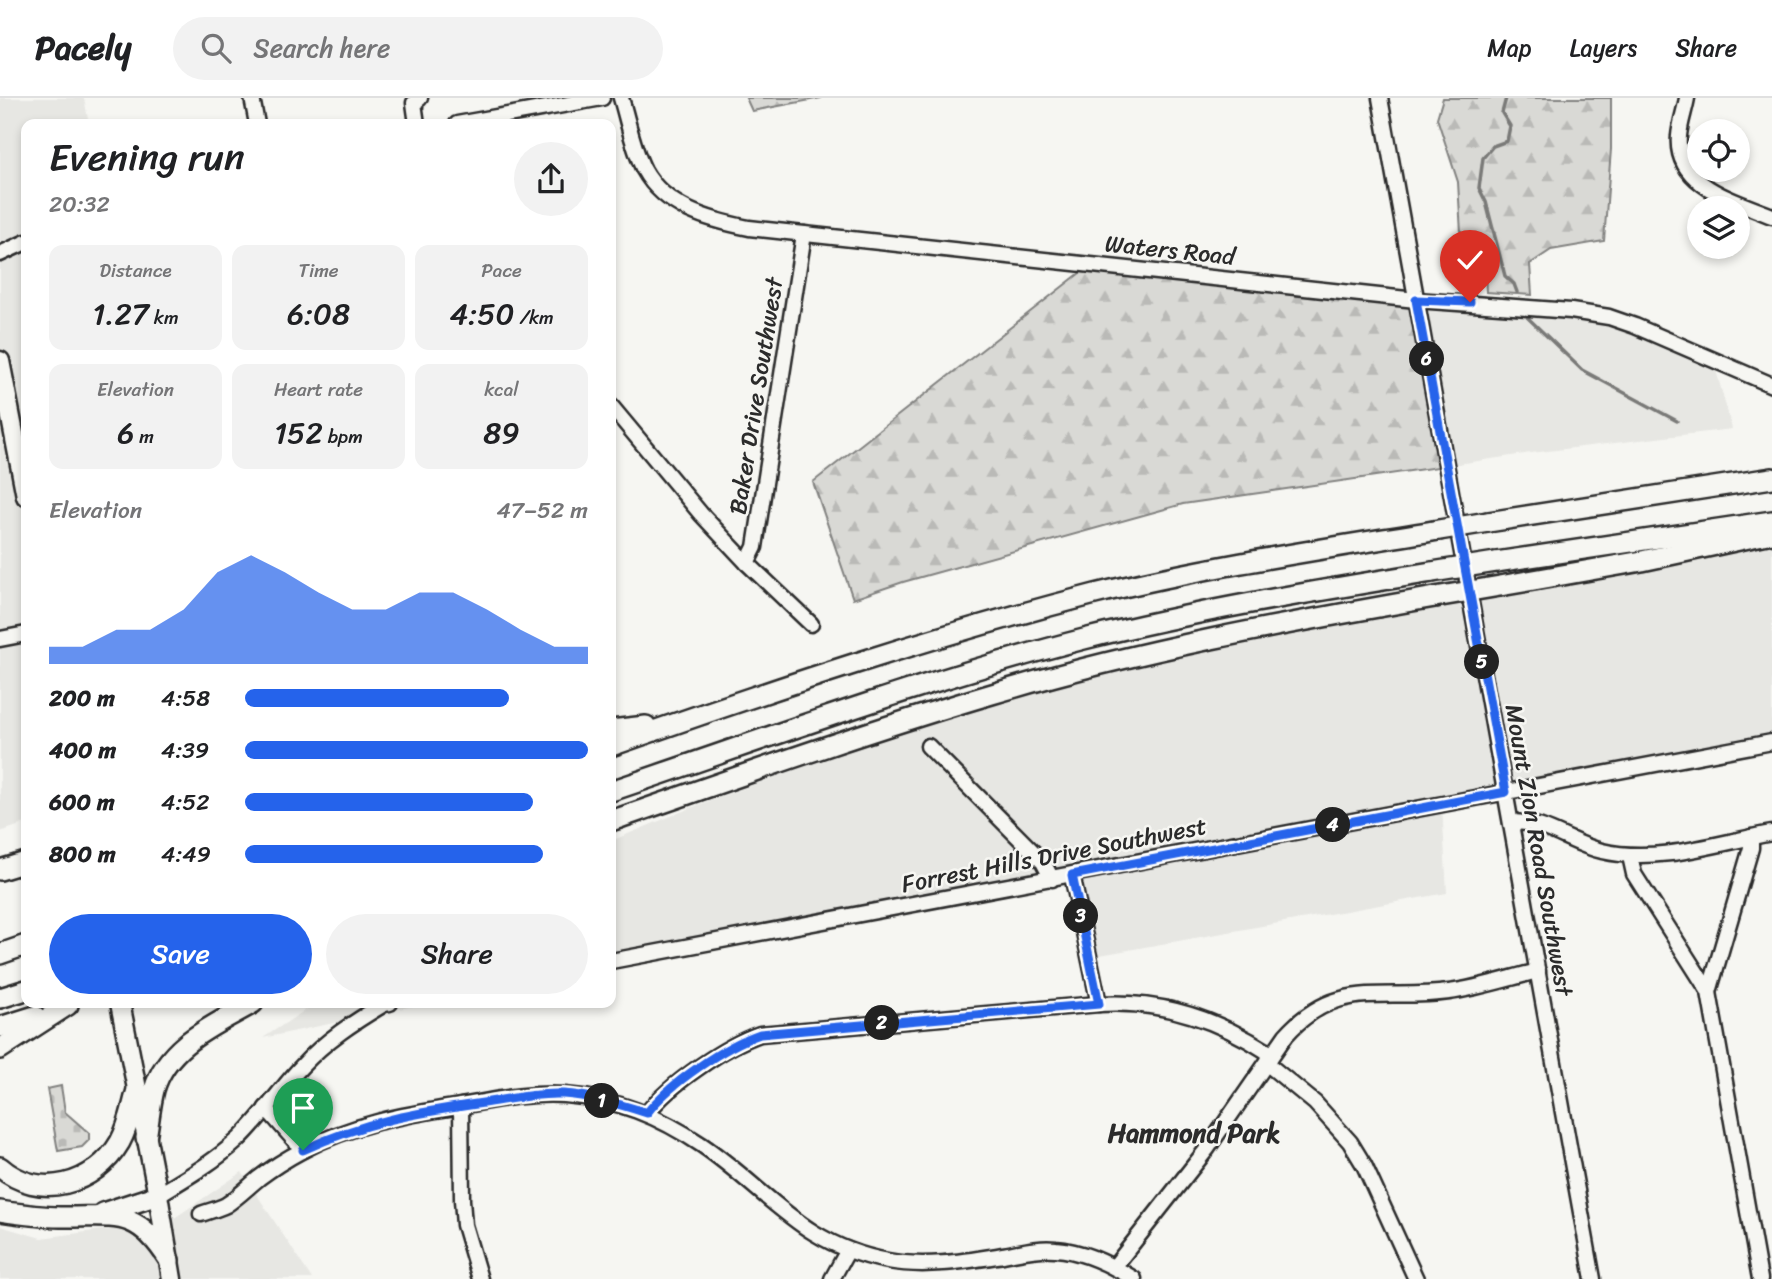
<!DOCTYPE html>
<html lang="en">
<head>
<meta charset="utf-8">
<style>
	:root { --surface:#fff; --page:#f2f2f2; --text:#202124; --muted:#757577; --line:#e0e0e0; --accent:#2563eb }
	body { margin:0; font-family:Sriracha,sans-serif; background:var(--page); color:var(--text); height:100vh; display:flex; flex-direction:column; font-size:26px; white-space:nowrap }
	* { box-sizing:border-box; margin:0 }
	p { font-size:23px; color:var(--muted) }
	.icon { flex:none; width:38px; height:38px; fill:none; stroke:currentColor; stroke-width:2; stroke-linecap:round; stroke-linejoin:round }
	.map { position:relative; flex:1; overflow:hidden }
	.sheet { position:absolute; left:21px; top:21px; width:595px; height:889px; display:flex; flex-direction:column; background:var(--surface); border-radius:14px; box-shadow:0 4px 10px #0003 }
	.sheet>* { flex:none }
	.buttons { position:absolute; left:1687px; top:21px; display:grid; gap:14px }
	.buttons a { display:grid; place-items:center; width:63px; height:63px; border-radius:50%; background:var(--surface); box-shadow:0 4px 10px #0003; font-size:35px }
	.pin { position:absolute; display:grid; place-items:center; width:60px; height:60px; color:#fff; margin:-72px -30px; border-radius:50% 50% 50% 0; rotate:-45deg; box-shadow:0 0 7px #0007 }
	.pin .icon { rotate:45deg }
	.km { position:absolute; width:35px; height:35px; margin:-18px; border-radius:50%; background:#222; color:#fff; font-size:19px; line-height:35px; text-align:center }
	.round { display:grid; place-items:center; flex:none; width:74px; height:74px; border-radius:37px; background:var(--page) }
	.summary { display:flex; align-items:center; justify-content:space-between; height:119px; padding:0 28px }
	h1 { font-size:38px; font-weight:600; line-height:52px }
	.stats { display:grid; grid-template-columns:repeat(3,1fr); gap:10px; height:119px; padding:7px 28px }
	.stats div { display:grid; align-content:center; border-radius:14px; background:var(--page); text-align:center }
	.stats b { font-size:30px; font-weight:600 }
	.stats small { font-size:19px; font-weight:400 }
	.stats p { font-size:19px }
	.chart { height:196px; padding:14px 28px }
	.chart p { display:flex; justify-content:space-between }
	.chart svg { width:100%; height:126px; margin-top:7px; fill:var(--accent); opacity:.7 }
	.cta { display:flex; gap:14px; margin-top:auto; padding:14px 28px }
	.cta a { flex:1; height:80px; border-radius:42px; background:var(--accent); color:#fff; font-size:28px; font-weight:600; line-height:80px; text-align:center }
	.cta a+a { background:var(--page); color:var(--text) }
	ul { padding:0 28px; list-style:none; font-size:23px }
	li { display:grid; grid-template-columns:112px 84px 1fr; align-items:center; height:52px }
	li i { height:18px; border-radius:9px; background:var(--accent) }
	header { display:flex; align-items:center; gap:42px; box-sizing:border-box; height:98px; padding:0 35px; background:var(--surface); border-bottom:2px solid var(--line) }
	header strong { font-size:33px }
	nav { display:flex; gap:38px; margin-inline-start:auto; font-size:24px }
	.search { width:490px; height:63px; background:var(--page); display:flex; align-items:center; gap:18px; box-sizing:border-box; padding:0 24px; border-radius:38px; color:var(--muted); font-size:26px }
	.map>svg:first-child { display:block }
	.built { fill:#e7e7e3 }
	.forest { fill:url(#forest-firs); stroke:#828280; stroke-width:2 }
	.cemetery { fill:url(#cemetery-stones); stroke:#828280; stroke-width:2 }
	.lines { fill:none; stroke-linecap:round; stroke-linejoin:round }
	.stream { stroke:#7a7a78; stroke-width:3.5 }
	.minor-casing { stroke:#2b2b2b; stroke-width:19 }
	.major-casing { stroke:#2b2b2b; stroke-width:23 }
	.highway-casing { stroke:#2b2b2b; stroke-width:24 }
	.minor { stroke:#f6f6f2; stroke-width:14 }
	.major { stroke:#f6f6f2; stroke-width:18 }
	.highway { stroke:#f6f6f2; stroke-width:19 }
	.highway-bridge-casing { stroke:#2b2b2b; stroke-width:24; stroke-linecap:butt }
	.highway-bridge { stroke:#f6f6f2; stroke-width:19 }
	.route-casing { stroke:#fff; stroke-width:14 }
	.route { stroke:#2563eb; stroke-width:9 }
	.labels { text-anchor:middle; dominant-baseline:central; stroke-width:5; stroke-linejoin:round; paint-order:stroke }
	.street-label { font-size:24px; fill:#2b2b2b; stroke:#f6f6f2 }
	.neighbourhood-label { font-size:26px; font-weight:bold; fill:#2b2b2b; stroke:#f6f6f2 }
</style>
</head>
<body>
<header>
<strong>Pacely</strong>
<div class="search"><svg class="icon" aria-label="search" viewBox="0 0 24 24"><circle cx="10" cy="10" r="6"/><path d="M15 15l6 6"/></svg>Search here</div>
<nav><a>Map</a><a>Layers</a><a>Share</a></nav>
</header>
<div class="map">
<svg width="1772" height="1181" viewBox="0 0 1772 1181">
	<defs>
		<pattern id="forest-firs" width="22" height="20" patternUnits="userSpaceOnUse" patternTransform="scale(1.75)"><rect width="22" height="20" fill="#d9d9d5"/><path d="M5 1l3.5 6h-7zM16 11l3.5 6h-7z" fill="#babab7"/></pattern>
		<pattern id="cemetery-stones" width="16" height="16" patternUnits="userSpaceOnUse" patternTransform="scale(1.75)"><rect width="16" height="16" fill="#d9d9d5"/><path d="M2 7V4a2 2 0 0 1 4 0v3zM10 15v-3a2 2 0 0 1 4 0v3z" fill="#babab7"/></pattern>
	</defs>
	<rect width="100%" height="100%" fill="#f6f6f2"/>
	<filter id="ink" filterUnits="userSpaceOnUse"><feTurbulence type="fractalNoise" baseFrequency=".0143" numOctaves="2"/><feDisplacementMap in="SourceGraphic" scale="14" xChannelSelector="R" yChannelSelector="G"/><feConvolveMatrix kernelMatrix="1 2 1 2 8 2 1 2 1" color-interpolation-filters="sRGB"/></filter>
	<g filter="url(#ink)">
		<g class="built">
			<path d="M0,0H84L89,26H26V725L0,734Z"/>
			<path d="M1420,205L1611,222L1713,261L1732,331L1531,355L1445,368Z"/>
			<path d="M1772,447V647L1442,707L1447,795L1089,859L1074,781L611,866V743L700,706L947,617L1126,570L1653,466Z"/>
			<path d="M316,905H427L263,940Z"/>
			<path d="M242,1074L312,1181H0V1128L41,1140L170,1123Z"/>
		</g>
		<g class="forest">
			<path d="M746,0H821L752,13Z"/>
			<path d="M1443,0H1611V51L1604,143L1551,152L1530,166L1532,197L1486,194L1484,155L1462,152L1458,84L1437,20Z"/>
			<path d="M1094,164L1420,205L1445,368L1183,406L903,484L853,501L813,384Z"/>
		</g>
		<path class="cemetery" d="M61,988L65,1014L89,1035V1042L82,1049L58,1053L47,991Z"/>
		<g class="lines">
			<g class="stream">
				<path d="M1506,0L1502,15L1510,28L1507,43L1493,48L1483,60L1479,90L1486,104L1505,178L1514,186L1517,194"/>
				<path d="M1527,219L1582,272L1677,323"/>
			</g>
			<defs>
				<g id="minor">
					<path d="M252,0L257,26"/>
					<path d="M621,0C628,23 633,51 644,72C665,110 709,122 749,130L1416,202L1571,213L1609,219L1635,228L1772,287"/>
					<path d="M1380,0L1593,1181"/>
					<path d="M1687,0C1685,12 1680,25 1679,38C1674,88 1736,103 1772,118"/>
					<path d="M417,26L414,5L420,0"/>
					<path d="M457,26L602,0"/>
					<path d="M0,156L26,144"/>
					<path d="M611,308L701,416L747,465L811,526"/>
					<path d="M747,465L755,449L804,136"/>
					<path d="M0,541L26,536"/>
					<path d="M928,648L1043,764L1052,781"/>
					<path d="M1511,724C1545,723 1571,746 1602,753C1657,766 1718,745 1772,735"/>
					<path d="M1630,758L1634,776L1709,894L1760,1181"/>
					<path d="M1072,777L1099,906"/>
					<path d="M611,863L1772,644"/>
					<path d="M1709,894L1751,750V739"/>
					<path d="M461,1008L462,1102L464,1127L480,1181"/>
					<path d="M266,1010L303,1052"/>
					<path d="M647,1015C670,986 725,948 760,936L1099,906C1160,902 1217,921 1268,954L1270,968L1315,1005L1350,1044L1364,1067L1416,1181"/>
					<path d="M158,1097C186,1080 214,1064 238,1042C262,1019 280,991 302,968C326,942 354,924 384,906L390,905"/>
					<path d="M201,1116C209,1113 218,1111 226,1107C237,1100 248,1089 259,1080C272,1070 288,1060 303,1052C351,1027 402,1017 455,1009C490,1003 529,994 565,997C617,1001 659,1018 702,1047C768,1092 801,1147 888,1163C926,1170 965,1163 1003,1157C1020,1154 1038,1149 1056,1151C1083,1153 1110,1166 1134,1181"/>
					<path d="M1114,1169L1207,1051L1286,937C1337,880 1383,903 1449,894C1479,890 1509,880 1538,873"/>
					<path d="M832,1181L848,1152"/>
				</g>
				<g id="major">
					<path d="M0,263L26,398"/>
					<path d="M120,905L158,1097L172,1181"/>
				</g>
				<g id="highway">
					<path d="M1488,424L1772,380"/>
					<path d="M1496,464L1772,423"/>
					<path d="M1500,488L1642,463L1772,435"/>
					<path d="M611,632L646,628"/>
					<path d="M611,648C770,592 931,538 1095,496C1208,468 1324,451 1439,432"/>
					<path d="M611,693C768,640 924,582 1084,541C1199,512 1316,493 1432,474"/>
					<path d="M611,723C737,679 863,634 992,596C1137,552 1287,525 1435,499"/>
					<path d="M0,772L26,764"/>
					<path d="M0,856L26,847"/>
					<path d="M0,900L26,892"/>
					<path d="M0,929L35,918"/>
					<path d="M0,951L68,907"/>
					<path d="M146,1040C149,1024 150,1008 154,992C167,946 215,927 253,905"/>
					<path d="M0,1069C39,1103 95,1087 120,1044C129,1028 132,1009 137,992"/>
					<path d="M0,1113C20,1116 40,1119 60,1119C115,1120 136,1109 169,1162"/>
					<path d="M103,1115L158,1097"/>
				</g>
			</defs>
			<use href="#minor" class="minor-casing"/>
			<use href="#major" class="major-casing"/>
			<use href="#highway" class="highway-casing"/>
			<use href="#minor" class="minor"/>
			<use href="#major" class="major"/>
			<use href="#highway" class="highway"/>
			<defs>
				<g id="highway-bridge">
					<path d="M1439,432L1488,424"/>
					<path d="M1432,474L1496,464"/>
					<path d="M1435,499L1500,488"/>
				</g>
			</defs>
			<use href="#highway-bridge" class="highway-bridge-casing"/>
			<use href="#highway-bridge" class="highway-bridge"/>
		</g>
	</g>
	<g class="lines" filter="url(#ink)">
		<defs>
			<path id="route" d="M303,1052C366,1023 415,1015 483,1005C510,1001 536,995 563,996C592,998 620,1006 647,1015C669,986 725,948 760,936L1099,906L1072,777L1506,694L1416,202L1470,204"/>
		</defs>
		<use href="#route" class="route-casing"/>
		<use href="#route" class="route"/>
	</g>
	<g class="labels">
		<g class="street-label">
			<text transform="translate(1170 152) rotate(6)">Waters Road</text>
			<text transform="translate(756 298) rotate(-81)">Baker Drive Southwest</text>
			<text transform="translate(1539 752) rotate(80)">Mount Zion Road Southwest</text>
			<text transform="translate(1054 757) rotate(-11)">Forrest Hills Drive Southwest</text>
		</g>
		<g class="neighbourhood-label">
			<text x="1194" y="1035">Hammond Park</text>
		</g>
	</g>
</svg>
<div class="buttons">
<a><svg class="icon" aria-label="locate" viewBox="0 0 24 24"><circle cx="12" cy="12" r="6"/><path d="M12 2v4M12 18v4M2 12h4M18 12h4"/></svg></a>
<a><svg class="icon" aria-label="layers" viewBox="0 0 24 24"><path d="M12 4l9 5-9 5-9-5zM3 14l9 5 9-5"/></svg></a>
</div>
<div class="pin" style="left:303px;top:1052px;background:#1e9e55"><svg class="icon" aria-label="arrive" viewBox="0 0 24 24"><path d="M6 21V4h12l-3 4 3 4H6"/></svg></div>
<div class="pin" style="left:1470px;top:204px;background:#d93025"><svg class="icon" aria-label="check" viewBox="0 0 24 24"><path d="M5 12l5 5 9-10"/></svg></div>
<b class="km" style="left:602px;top:1003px">1</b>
<b class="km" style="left:882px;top:925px">2</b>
<b class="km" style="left:1081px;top:818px">3</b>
<b class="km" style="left:1333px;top:727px">4</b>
<b class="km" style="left:1482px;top:564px">5</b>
<b class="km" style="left:1427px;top:261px">6</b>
<section class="sheet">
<div class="summary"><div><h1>Evening run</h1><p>20:32</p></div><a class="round"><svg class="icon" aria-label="share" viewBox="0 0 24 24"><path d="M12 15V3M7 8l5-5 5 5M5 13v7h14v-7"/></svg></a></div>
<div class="stats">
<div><p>Distance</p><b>1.27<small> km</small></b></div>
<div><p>Time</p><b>6:08</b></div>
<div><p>Pace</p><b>4:50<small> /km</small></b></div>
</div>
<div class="stats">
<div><p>Elevation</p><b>6<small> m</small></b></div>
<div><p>Heart rate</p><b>152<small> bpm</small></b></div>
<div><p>kcal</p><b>89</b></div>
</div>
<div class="chart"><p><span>Elevation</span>47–52 m</p>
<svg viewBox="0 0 160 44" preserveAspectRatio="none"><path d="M0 44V38L10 38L20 32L30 32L40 25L50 12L60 6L70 12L80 19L90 25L100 25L110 19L120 19L130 25L140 32L150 38L160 38V44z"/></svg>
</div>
<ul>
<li><b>200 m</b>4:58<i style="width:77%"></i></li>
<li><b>400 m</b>4:39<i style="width:100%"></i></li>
<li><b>600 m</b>4:52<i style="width:84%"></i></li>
<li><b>800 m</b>4:49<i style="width:87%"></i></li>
</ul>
<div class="cta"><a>Save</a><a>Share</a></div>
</section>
</div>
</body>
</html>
